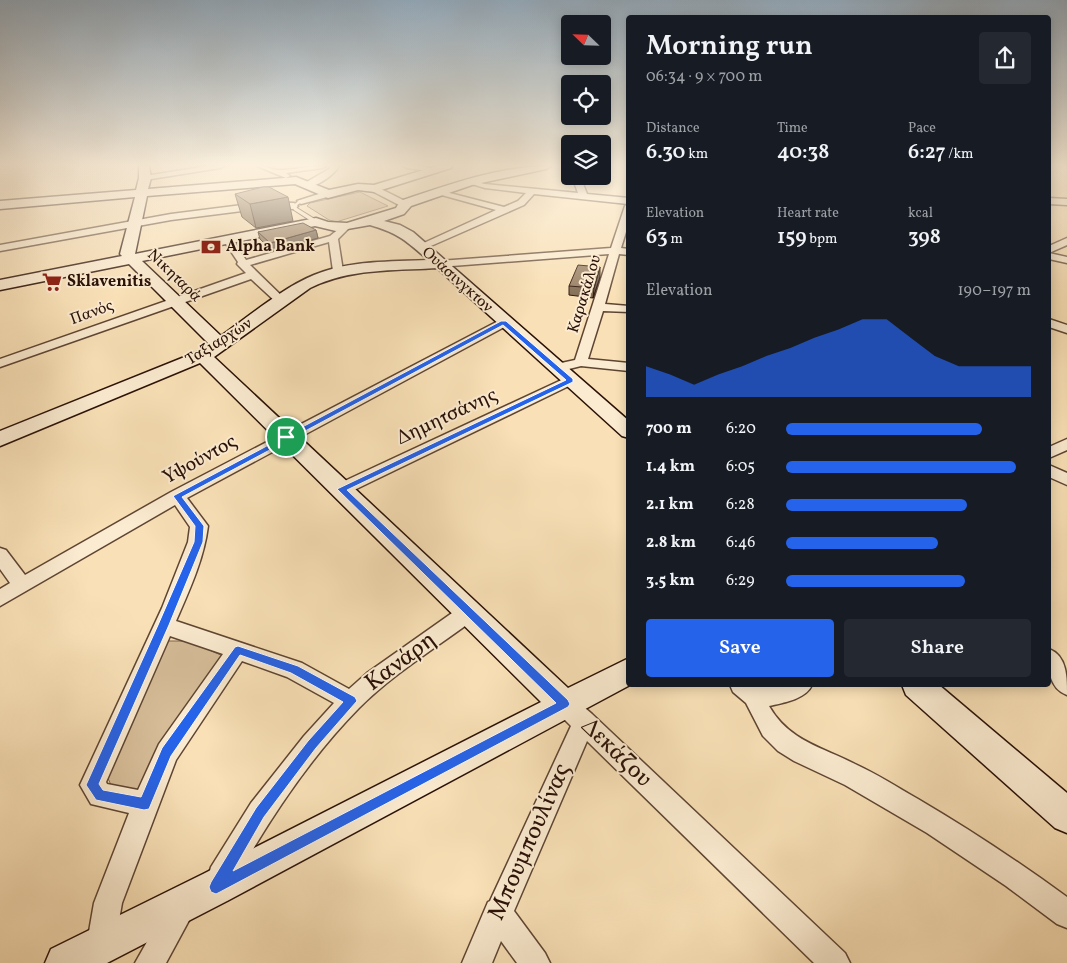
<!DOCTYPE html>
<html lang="en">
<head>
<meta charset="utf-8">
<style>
	:root { --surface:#171b24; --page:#242831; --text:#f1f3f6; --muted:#9ea1a6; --accent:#2563eb }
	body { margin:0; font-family:Vollkorn,serif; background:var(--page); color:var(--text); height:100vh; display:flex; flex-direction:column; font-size:19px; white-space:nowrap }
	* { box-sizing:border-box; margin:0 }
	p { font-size:16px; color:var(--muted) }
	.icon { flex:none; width:28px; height:28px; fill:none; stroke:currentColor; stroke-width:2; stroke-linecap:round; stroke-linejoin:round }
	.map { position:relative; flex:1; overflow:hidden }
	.drawer { position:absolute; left:626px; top:15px; width:425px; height:672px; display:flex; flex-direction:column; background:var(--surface); border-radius:5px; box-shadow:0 2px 12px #0003 }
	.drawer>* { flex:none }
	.needle { width:32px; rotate:293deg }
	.fabs { position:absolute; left:561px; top:15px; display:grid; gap:10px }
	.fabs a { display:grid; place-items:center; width:50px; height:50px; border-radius:5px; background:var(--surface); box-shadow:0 2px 12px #0003; font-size:25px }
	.pin { position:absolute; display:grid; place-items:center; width:42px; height:42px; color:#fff; margin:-21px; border:2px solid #fff; border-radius:50%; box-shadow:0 1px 5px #0007 }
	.round { display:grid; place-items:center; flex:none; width:52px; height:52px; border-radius:5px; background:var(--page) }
	.headline { display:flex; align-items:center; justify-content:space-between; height:85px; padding:0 20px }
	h1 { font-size:28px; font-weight:600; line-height:38px }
	.metrics { display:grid; grid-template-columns:repeat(3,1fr); gap:8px; height:85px; padding:5px 20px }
	.metrics div { display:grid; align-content:center }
	.metrics b { font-size:21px; font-weight:600 }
	.metrics small { font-size:14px; font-weight:400 }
	.metrics p { font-size:14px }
	.chart { height:140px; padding:10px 20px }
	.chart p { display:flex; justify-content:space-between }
	.chart svg { width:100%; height:90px; margin-top:5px; fill:var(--accent); opacity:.7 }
	.cta { display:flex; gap:10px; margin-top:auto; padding:10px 20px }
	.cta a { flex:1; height:58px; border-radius:5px; background:var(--accent); color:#fff; font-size:20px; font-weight:600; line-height:58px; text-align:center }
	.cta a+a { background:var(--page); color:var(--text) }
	ul { padding:0 20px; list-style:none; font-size:16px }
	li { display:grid; grid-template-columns:80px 60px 1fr; align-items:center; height:38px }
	li i { height:12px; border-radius:6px; background:var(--accent) }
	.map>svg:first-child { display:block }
	.green { fill:#d6bd98; stroke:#806750 }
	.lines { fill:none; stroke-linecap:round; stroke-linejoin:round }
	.lane-casing { stroke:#5e4533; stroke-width:2 }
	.street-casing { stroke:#5e4533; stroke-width:3 }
	.secondary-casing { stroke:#2a1107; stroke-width:3 }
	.lane { fill:#fbebd0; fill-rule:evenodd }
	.street { fill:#fbebd0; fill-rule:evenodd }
	.secondary { fill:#fbebd0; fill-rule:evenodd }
	.wall { fill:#816c54; stroke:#2a1107 }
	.shaded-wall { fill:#695845; stroke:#2a1107 }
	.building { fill:#967d62; stroke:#2a1107 }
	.route { fill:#2563eb; stroke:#fff; fill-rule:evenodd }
	.labels { text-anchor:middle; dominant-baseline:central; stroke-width:4; stroke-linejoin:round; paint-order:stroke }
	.far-poi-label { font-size:16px; font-weight:bold; fill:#2a1107; stroke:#fbebd0; text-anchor:start }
	.far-street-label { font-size:16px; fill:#2a1107; stroke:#fbebd0 }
	.street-label { font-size:20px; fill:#2a1107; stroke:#fbebd0 }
	.near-street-label { font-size:24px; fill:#2a1107; stroke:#fbebd0 }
</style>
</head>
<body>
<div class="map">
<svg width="1067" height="963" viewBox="0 0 1067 963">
	<rect width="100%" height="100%" fill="#f9e0b6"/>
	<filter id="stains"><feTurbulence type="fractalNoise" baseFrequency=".004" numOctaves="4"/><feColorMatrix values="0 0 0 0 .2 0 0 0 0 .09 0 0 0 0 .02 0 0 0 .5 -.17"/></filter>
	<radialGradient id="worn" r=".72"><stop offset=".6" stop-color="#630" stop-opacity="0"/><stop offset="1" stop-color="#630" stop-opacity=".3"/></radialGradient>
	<g class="green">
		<path d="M360,192L388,206L336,222L329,220L307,206L310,203Z"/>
		<path d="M167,641H189L223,656L140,789L127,791L111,785L107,776Z"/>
	</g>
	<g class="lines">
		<defs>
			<path id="lane" d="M300,200L303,201L296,206L297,208L318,221V223H314L294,210L292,206Z"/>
			<g id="street">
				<path d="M208,166H224L220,168L145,180L141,178L145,176Z"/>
				<path d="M257,166C265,165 269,169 277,170C290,171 310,165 326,166L322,168L286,173L290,176L286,178Z"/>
				<path d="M331,166H339C334,175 316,188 305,187V183L329,169Z"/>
				<path d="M403,166H421L440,170L436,172L407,168Z"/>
				<path d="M572,176H580L587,194L629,198V222L621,248L629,249V255L619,254L605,304L629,306V312L603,311L588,359L629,363V371L581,366L557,372L550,368L552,365L575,360L609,254L439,267L434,264L439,261L611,248L625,206L628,204L534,194L524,205L424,249H416L415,247L496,210L438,194V190L504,207L518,201L526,193L485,188L465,182L469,180L485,184L578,193Z"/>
				<path d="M375,186L407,202L408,204L401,206L372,191L371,189Z"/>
				<path d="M328,191L332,194L331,196L301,204L297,201Z"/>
				<path d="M1049,198L1067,199V205L1049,204Z"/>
				<path d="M265,202L294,203L298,206L294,209L265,208L171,220L0,251V245L171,214Z"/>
				<path d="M345,224L350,227L338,239L343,271L342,273L338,274L333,271L329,242L250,265L285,299L287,301L285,303H277L251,279L0,367V359L246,273L237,264L238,262L224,241L226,239H232L246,260L330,236Z"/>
				<path d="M1067,238V245L1049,253L1067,257V263L1049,259V246Z"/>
				<path d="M504,318L508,319L510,322L508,325L187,498L208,526C204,559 189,591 176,621L302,663L349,689L367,673L462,606L469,604L476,606L479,612L476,618C437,647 393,674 359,708C307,761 267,823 231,887L221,890L211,887L208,877L211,867L251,803L304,736L334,703L287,677L242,661L176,760L122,903L115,943L111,953L101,957L91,953L87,943L94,903L129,813L91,804L80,785L162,608L188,542L190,527L175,505L0,606V589L10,583L0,569V548L6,550L25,575L171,492ZM170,636L223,654L159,744L138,790L107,784L106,782Z"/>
				<path d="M1049,319L1067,325V333L1049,327Z"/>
				<path d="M570,376L577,380L575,383L348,493L342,495L336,493L334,489L336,485Z"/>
				<path d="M1067,439V450L1049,458V447Z"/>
				<path d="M1049,465L1067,473V485L1049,477Z"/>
				<path d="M1049,649C1067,656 1067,677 1067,695C1048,688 1048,667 1049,649Z"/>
				<path d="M730,685H756L758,687L812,685C806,699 783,703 769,706C789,741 822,747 855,764C877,774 897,787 918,799C969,829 1019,862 1067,897V928L1057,924L1006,886L927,833L845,785L794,761L778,751L763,736L746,703L733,692Z"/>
				<path d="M564,694L572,697L592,714L845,953L850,963H814L587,741L514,911L545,953L550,963H517L501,941L492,963H462L488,902L490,901L571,726L556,711L553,704L556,697Z"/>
				<path d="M179,899L189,903L193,913L166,963H135L169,903Z"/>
			</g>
			<g id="secondary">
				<path d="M139,166H149L151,178L148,189L296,177L329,190L358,184L374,185L437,166H452L451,168L375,192L358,190L328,198L295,184L147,196L135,254L316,218L328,222L347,223L396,208L400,201C448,185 499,166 551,166L546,169L472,185L411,206L404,214L384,221L400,225L413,232L629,421V438L622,436L437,268C393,271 350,268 310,288L214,357L568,688L629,658V685H630L229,900L107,963H45L51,949L203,874L541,702L200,363L0,446V431L197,352L209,344L129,264L0,290V280L122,256L120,254L135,197L0,209V201L136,190L139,178ZM370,225C398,233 407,241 428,260C390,262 350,260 314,275C284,287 248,317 221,336L142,261L315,226L336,231Z"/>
				<path d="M902,685H939L1067,793V833L1055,828L906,695Z"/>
			</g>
		</defs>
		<use href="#lane" class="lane-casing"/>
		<use href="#street" class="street-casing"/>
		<use href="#secondary" class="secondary-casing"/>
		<use href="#lane" class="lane"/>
		<use href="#street" class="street"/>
		<use href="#secondary" class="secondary"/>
	</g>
	<g class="wall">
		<path d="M235,194L293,221L256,228L242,217Z"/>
		<path d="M316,230L318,238L272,251L260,239L258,232Z"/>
		<path d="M600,277L593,298L569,295V286Z"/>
	</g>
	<g class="shaded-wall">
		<path d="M288,197L293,221L256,228L250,204Z"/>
		<path d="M316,230L318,238L272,251L270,243Z"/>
		<path d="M600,267V277L593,298L594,288Z"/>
	</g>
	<g class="building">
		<path d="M263,187H269L288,197L250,204L235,194Z"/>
		<path d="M303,223L316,230L270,243L258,232Z"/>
		<path d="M578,265L600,267L594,288L569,286Z"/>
	</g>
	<linearGradient id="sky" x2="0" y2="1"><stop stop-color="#93aabc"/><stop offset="0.55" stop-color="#fcf1de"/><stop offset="1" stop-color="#fcf1de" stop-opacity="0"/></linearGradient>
	<rect width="1067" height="300" fill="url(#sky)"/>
	<path class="route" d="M501,321H506L573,379V382L347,490L568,700L570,704L568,707L220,892L216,894L211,892L209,887L211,882L256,808L308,741L343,702L291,673L240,655L171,756L149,809L144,810L96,800L86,785L158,625L194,542L195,526L173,496ZM503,325L566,380L337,489L556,703L233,871L264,817L316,748L357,701L355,697L298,666L238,646L235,647L162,748L141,797L103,790L99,784L169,625L203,542L204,526L182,497Z"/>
	<defs>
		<symbol id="bank-bare" viewBox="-9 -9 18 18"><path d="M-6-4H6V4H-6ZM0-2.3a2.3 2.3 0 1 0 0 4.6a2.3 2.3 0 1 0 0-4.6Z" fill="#8f2418" stroke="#fbebd0" stroke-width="2.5" paint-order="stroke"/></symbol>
		<symbol id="supermarket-bare" viewBox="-9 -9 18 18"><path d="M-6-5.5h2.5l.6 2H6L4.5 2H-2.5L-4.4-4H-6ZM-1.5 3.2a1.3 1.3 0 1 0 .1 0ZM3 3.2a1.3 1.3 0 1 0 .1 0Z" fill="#8f2418" stroke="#fbebd0" stroke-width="2.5" paint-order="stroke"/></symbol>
	</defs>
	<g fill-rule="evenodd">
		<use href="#bank-bare" x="197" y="233" width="28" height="28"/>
		<use href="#supermarket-bare" x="38" y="268" width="28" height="28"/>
	</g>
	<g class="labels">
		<g class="far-poi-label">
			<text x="226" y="247">Alpha Bank</text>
			<text x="67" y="282">Sklavenitis</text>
		</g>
		<g class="far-street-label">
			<text transform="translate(174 276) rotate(44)">Νικηταρά</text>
			<text transform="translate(457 280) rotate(42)">Ουάσινγκτον</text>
			<text transform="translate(585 294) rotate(-73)">Καρακάλου</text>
			<text transform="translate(92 313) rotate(-20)">Πανός</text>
			<text transform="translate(219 342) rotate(-32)">Ταξιαρχών</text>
		</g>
		<g class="street-label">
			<text transform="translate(447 417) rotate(-25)">Δημητσάνης</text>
			<text transform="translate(200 460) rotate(-29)">Υψούντος</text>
		</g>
		<g class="near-street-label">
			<text transform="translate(401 662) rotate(-37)">Κανάρη</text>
			<text transform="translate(616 753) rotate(44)">Δεκάζου</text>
			<text transform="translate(530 842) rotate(-66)">Μπουμπουλίνας</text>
		</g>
	</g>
	<rect width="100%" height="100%" filter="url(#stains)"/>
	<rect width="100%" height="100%" fill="url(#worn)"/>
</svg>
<div class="fabs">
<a><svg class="needle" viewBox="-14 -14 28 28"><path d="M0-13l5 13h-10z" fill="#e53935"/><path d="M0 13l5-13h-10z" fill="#9ea1a6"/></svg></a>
<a><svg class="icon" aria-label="locate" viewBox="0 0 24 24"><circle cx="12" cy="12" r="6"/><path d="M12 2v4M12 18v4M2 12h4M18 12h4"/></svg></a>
<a><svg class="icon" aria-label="layers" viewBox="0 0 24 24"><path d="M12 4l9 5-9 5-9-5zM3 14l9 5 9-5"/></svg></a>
</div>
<div class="pin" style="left:286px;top:437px;background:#1e9e55"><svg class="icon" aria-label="arrive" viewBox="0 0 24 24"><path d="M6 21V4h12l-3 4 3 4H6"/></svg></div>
<section class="drawer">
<div class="headline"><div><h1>Morning run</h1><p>06:34 · 9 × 700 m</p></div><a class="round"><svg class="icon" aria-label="share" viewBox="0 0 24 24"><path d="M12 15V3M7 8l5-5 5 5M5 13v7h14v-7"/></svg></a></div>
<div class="metrics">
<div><p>Distance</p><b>6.30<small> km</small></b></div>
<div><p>Time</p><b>40:38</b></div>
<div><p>Pace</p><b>6:27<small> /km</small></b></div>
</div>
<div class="metrics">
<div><p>Elevation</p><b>63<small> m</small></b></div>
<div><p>Heart rate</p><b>159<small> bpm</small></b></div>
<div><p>kcal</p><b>398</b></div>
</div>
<div class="chart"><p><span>Elevation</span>190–197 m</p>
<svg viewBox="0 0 160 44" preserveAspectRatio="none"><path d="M0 44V29L10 33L20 38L30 33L40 29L50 24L60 20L70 15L80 11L90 6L100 6L110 15L120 24L130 29L140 29L150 29L160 29V44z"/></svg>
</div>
<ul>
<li><b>700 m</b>6:20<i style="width:80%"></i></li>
<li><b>1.4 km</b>6:05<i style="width:94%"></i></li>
<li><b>2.1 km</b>6:28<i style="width:74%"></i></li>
<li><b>2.8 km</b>6:46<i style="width:62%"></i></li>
<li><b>3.5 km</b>6:29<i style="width:73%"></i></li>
</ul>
<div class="cta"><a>Save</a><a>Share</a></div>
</section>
</div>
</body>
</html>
